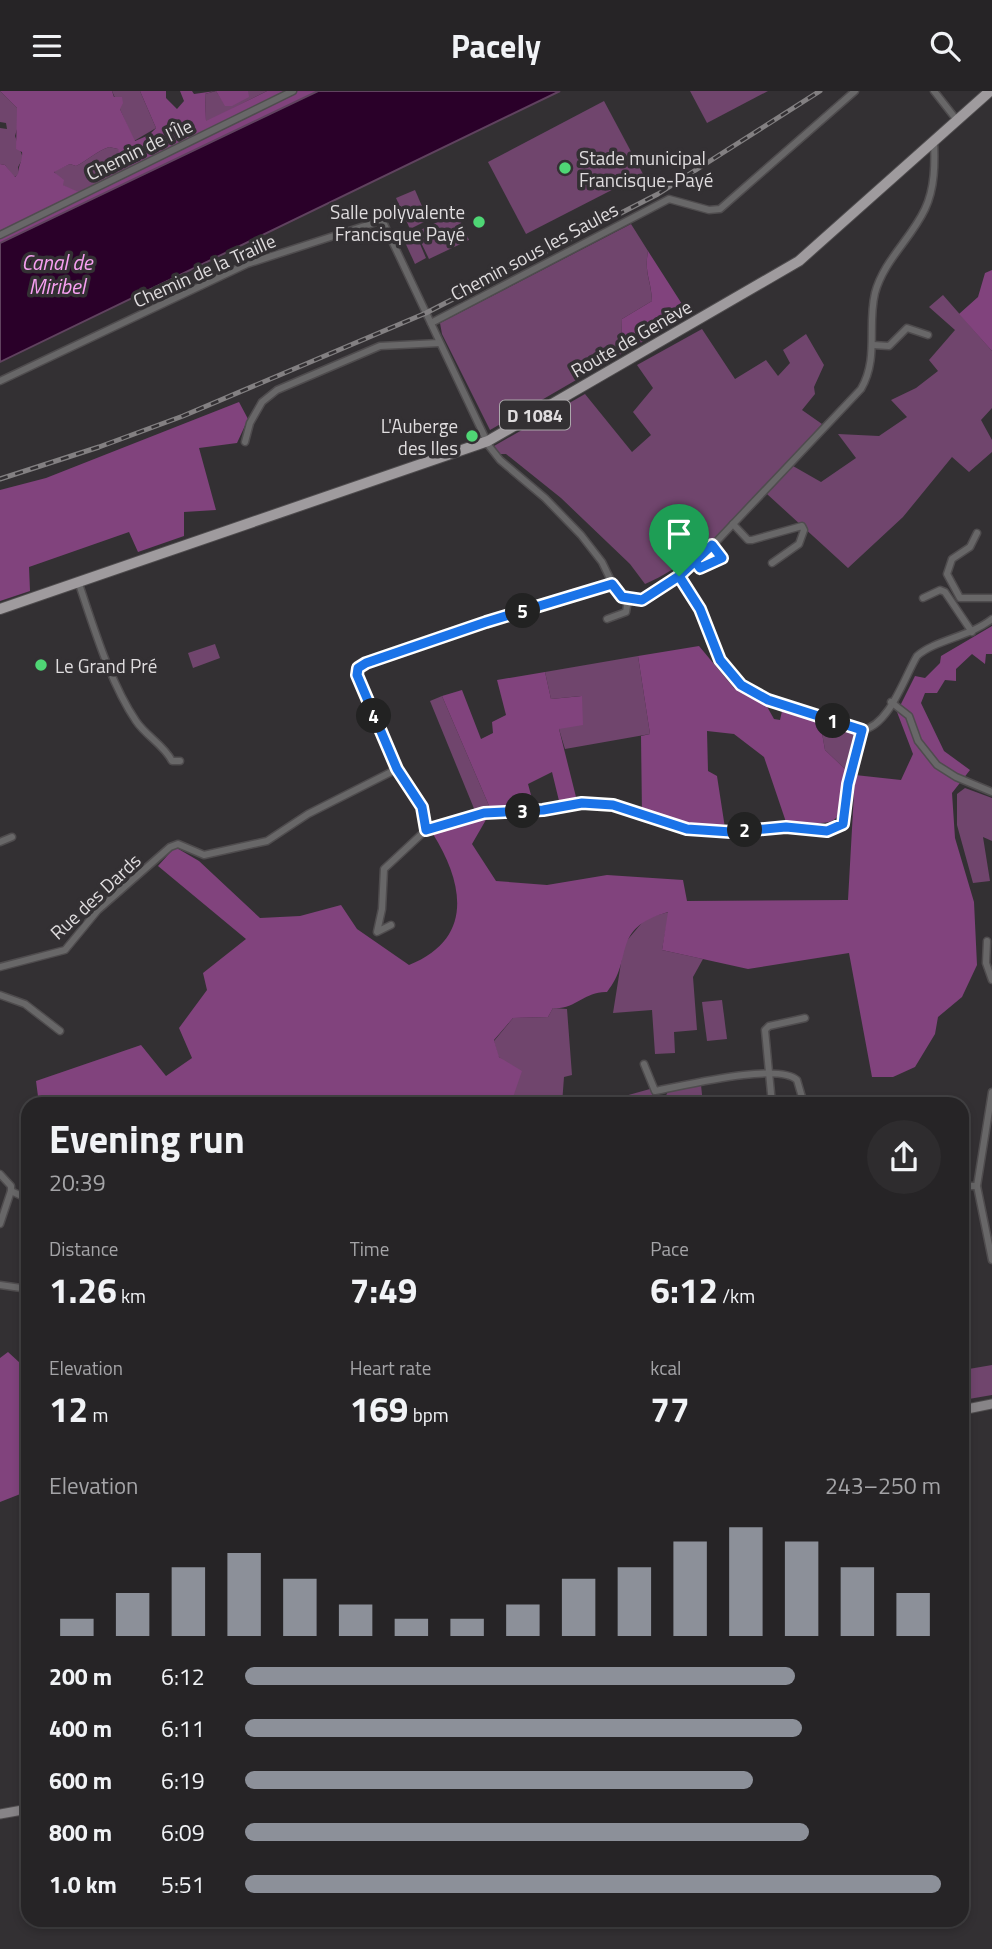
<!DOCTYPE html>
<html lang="en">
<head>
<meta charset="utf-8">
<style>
	:root { --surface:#262426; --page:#2e2c2e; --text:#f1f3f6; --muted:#a4a4a7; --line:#424143; --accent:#8c9099 }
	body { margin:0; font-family:"Titillium Web",sans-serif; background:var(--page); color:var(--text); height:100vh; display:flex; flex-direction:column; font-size:26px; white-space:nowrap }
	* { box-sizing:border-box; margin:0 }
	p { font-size:23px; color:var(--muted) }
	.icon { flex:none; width:38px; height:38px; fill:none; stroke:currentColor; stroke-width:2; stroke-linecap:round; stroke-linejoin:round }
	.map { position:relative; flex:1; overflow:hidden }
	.drawer { position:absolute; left:21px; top:1006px; width:948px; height:830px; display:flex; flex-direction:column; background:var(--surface); border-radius:21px; box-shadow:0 4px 10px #0003,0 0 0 2px var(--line) }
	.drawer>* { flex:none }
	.pin { position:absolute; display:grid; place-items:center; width:60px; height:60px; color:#fff; margin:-72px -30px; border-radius:50% 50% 50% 0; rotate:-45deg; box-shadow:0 0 7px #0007 }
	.pin .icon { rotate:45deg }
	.km { position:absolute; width:35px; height:35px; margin:-18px; border-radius:50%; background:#222; color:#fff; font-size:19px; line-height:35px; text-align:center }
	.round { display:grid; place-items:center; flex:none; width:74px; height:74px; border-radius:37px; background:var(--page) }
	.overview { display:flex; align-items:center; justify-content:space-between; height:119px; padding:0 28px }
	h1 { font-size:38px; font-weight:700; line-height:52px }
	.metrics { display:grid; grid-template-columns:repeat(3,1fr); gap:10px; height:119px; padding:7px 28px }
	.metrics div { display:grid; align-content:center }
	.metrics b { font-size:35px; font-weight:700 }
	.metrics small { font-size:19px; font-weight:400 }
	.metrics p { font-size:19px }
	.chart { height:196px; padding:14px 28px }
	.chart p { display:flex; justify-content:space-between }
	.chart svg { width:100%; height:126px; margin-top:7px; stroke:var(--accent); stroke-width:6 }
	ul { padding:0 28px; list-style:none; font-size:23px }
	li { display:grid; grid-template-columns:112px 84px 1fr; align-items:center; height:52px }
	li i { height:18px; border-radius:9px; background:var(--accent) }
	header { display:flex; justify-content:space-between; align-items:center; height:91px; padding:0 28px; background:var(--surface); font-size:32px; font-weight:700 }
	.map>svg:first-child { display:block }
	.green { fill:#70456d }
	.forest { fill:#81437d; fill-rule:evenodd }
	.water { fill:#2a0029; stroke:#60425f; stroke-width:2 }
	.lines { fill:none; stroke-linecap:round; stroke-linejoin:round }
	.street-casing { stroke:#4f4c4e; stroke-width:9 }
	.secondary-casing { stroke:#4f4c4e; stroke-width:11 }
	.primary-casing { stroke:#4f4c4e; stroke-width:12 }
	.street { stroke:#686768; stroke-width:6 }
	.secondary { stroke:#878487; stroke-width:9 }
	.primary { stroke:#9f9b9e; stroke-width:10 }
	.rail-casing { stroke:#838082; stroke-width:5 }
	.rail { stroke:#333033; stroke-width:2.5; stroke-dasharray:8; stroke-linecap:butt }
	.route-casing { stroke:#fff; stroke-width:14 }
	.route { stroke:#1a73e8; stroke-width:9 }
	.poi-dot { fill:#4fd675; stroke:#333033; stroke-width:2.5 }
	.labels { text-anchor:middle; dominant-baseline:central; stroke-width:7; stroke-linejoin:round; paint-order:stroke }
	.shield { fill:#333033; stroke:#aba8ab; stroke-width:2 }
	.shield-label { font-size:18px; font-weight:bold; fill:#dfdcde }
	.street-label { font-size:19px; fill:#dfdcde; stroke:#333033 }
	.poi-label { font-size:19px; fill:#dfdcde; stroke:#333033; text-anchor:start }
	.water-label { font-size:21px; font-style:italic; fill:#f8a0f2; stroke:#333033 }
</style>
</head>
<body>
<header><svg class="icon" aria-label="menu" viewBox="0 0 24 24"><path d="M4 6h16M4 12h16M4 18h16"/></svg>Pacely<svg class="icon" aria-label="search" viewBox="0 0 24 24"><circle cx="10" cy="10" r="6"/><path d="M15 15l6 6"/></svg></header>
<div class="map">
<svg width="992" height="1858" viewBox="0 0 992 1858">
	<rect width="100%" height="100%" fill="#333033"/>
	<g class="green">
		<path d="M0,0L17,17L19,31L15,45L23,67L18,76V84L14,86L5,74L0,73V37L7,38L6,32L0,31Z"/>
		<path d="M112,0H140L156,37L134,50Z"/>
		<path d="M216,0L224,12L248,0H267L206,31L205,3Z"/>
		<path d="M690,0H768L707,32Z"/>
		<path d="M604,10L643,83L526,143L488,71Z"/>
		<path d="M109,56L118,58L135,76L81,103L62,94L54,80L70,73L76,75C88,69 95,61 109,56Z"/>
		<path d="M415,99L428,129L410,138L396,107Z"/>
		<path d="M457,122L469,149L429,168L416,141Z"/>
		<path d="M631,133L648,160C644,183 651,188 652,210L622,228L621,263L490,339L442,243L440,232Z"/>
		<path d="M415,141L426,167L415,173L403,147Z"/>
		<path d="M943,204L992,260V317L981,329L992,349V361L969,381L952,366L903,426L848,477L767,403L793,375L821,391L856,367L838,343L879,345L907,326L891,309L916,297L938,280L929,269L955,239L929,216Z"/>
		<path d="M702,238L735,288L766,269L778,285L790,272L783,259L806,243L824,274L814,296L815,303L802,319L822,333C769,390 718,461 645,493L630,473L561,407L506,363H500L494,355L585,303L632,361L651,344L633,321L653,297L637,274Z"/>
		<path d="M215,553L220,567L193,577L188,562Z"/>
		<path d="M638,565L650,643L565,658L559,638L581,605L551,608L545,581Z"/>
		<path d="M442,605L490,717L475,720L430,610Z"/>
		<path d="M820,631L854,642L845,678L825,659Z"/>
		<path d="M965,697L992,707V750L983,746L990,790L973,792L957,734V703Z"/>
		<path d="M669,821L662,859L703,868L693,886L697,939L674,941L675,962L655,963L652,919L613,922L624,853L646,827Z"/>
		<path d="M722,909L727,948L707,950L702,911Z"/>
		<path d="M553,917L567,918L572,984L564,986L562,1013H502L511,1012L512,977L498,965L494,950L513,927L548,926Z"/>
		<path d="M701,994L703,1013H614V1008L650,998L654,1008H664L669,999Z"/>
		<path d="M992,1274V1304L963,1309V1279Z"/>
	</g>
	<g class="forest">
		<path d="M0,0H112L114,6H122L123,12L120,18L135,50L149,44L156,37L140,0H166V7L177,18L184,10L180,0H192L194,3L215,0L205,3L206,30L267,0H320L0,158V73L5,74L15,86L18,83C18,75 23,69 22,61L16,58L17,17ZM109,56L118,58L121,68L134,76L81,102L63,94L64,89L54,81L70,73L76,75C88,69 95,61 109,56Z"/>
		<path d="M216,0H248L249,6L232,15H225Z"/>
		<path d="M648,160L689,224L621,263L622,228L652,210C651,187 644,183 648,160Z"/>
		<path d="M992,179V260L959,223L978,206L985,182Z"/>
		<path d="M239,311L248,328L237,352L199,357L216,419L184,421V445L138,461L129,441L29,476L30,500L0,510V399L46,387Z"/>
		<path d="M992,535V563H986L985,573L972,563L956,578V590L945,589L937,602H925L921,612L944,660L970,679L952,702L955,747L974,811L977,874L962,906L938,926L935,943L915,976L893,986H872L849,862L748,878L662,859L668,821C609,838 635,867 607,901C585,900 575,919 553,917L548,926L513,927L494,949L499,966L522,980L511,1012L39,1013L36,990L141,954L166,985L192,967L179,937L207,899L203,882L246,848L158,775L175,756L199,770L260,827L300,825L341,814L357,838L409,874C474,848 464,793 433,743L487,727L472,753L496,790L547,794L607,784L683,789L687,810L848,809L855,684L901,689L913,663L897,621L915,585L925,587L940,572L941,565Z"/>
		<path d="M699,555L734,597L765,612L774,628L780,629L782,620L820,631L825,659L845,678C840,736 845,734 786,731L764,666L734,643L707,640L708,680L717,685L725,737L686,735L642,723L641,645L650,643L638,565Z"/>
		<path d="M545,581L551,608L582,605L583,634L559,638L577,710L560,714L552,681L528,693L534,715L490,717L442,605L462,599L481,648L493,642L492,631L506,624L497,589Z"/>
		<path d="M8,1261L20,1272H28V1400L0,1411V1267Z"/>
	</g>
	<path class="water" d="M318,0H560L0,271V152Z"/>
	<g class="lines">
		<defs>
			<g id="street">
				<path d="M934,0L956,28"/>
				<path d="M0,144L293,0"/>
				<path d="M431,232L669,108L709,119L720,118L855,0"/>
				<path d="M873,254L889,255L907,237L928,244"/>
				<path d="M0,290L247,173L380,130L384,133L489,355L500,369L545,407L581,444L602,471L617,502L628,509H642L679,485L717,450L861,298C879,267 867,235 875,202C884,169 911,148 925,118C935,97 935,72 934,49"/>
				<path d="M245,351L250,332L262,311L277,299L380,255L439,252"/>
				<path d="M733,433L748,449H752L802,435L804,439L799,453L772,472"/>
				<path d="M977,442L970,456L952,468L947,483L960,507H992"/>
				<path d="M695,469L700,477L720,469L722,467L712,454"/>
				<path d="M679,485L700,518L720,569L741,594L768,609L862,639C889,635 904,587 917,565C935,549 969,546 992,528"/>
				<path d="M78,490C93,534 110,592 136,630C146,645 164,654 172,670H180"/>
				<path d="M612,493L486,531L366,572L358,577L357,584L397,678L422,716L426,739L484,722L543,719L582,712L613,714L687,738H836L843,733L847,723L848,693L862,639"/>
				<path d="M923,507L940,499L945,501L972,541"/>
				<path d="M607,528L626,521L628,509"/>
				<path d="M891,611L909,625L918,650L937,674L956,686L992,701"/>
				<path d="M0,751L12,746"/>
				<path d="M391,834L377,841L382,818L384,778L426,739"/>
				<path d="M987,850L986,872L992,889"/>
				<path d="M0,876L65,859L98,819L170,756L178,753L204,764L267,750L308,723L397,678"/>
				<path d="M0,904L25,913L60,940"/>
				<path d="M644,973L655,1000C683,995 777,971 797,989L804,1013"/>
				<path d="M992,1001L977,1095L992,1169"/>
				<path d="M772,1013L765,939L769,935L805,927"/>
				<path d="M0,1083L11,1095V1100L0,1133"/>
				<path d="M962,1095H977"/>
				<path d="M11,1100L28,1108"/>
				<path d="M0,1194L28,1198"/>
			</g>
			<g id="secondary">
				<path d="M962,1319L992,1313"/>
				<path d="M0,1723L28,1718"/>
			</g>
			<path id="primary" d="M0,518L488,350L799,170L990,0"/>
		</defs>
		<use href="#street" class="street-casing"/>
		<use href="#secondary" class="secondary-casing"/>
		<use href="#primary" class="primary-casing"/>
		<use href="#street" class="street"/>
		<use href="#secondary" class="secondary"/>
		<use href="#primary" class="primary"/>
		<defs>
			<path id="rail" d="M0,388L99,356L183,325L426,222L658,103L820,0"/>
		</defs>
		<use href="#rail" class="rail-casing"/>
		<use href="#rail" class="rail"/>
	</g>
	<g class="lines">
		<defs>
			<path id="route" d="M679,485L700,518L720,569L741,594L768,609L862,639L848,693L843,733L827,740L786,736L731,741L687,738L613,714L582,712L543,719L484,722L426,739L422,716L397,678L357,584L358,577L366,572L486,531L612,493L622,506L642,509L679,485L712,454L722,467L700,477L695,470L679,485"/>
		</defs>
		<use href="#route" class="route-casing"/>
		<use href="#route" class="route"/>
	</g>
	<g class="poi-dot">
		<circle cx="565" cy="77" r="7"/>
		<circle cx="479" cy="131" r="7"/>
		<circle cx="472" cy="345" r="7"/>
		<circle cx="41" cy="574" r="7"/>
	</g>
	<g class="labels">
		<rect class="shield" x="500" y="309.5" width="70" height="29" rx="5"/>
		<g class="shield-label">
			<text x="535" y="324">D 1084</text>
		</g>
		<g class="street-label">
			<text transform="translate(139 58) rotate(-26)">Chemin de l'Île</text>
			<text transform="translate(534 160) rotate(-28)">Chemin sous les Saules</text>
			<text transform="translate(204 179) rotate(-24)">Chemin de la Traille</text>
			<text transform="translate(631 247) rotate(-30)">Route de Genève</text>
			<text transform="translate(95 805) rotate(-43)">Rue des Dards</text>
		</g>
		<g class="poi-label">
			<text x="579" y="66">Stade municipal<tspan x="579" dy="22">Francisque-Payé</tspan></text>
			<text x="465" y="120" text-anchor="end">Salle polyvalente<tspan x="465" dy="22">Francisque Payé</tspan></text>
			<text x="458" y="334" text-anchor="end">L'Auberge<tspan x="458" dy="22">des Iles</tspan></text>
			<text x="55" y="574">Le Grand Pré</text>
		</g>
		<g class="water-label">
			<text x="57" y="171">Canal de<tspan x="57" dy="24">Miribel</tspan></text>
		</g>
	</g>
</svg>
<div class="pin" style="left:679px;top:485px;background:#1e9e55"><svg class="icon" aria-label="arrive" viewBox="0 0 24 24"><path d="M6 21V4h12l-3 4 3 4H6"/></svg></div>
<b class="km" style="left:833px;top:630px">1</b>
<b class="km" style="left:745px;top:739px">2</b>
<b class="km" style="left:523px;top:720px">3</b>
<b class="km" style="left:374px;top:625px">4</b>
<b class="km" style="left:523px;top:520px">5</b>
<section class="drawer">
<div class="overview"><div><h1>Evening run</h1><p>20:39</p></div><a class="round"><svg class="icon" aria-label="share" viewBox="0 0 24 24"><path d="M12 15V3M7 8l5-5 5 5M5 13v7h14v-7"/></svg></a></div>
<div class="metrics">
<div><p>Distance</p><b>1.26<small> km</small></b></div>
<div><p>Time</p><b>7:49</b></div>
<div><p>Pace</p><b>6:12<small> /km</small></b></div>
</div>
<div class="metrics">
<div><p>Elevation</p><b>12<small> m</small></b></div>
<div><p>Heart rate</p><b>169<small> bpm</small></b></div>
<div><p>kcal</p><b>77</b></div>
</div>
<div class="chart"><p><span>Elevation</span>243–250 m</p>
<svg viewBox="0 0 160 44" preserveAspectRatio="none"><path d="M5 44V38M15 44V29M25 44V20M35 44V15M45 44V24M55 44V33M65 44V38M75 44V38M85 44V33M95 44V24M105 44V20M115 44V11M125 44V6M135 44V11M145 44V20M155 44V29"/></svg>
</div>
<ul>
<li><b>200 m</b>6:12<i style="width:79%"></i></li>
<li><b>400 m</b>6:11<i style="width:80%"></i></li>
<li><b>600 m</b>6:19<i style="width:73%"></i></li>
<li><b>800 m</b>6:09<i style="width:81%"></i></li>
<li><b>1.0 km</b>5:51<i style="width:100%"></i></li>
</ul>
</section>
</div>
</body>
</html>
